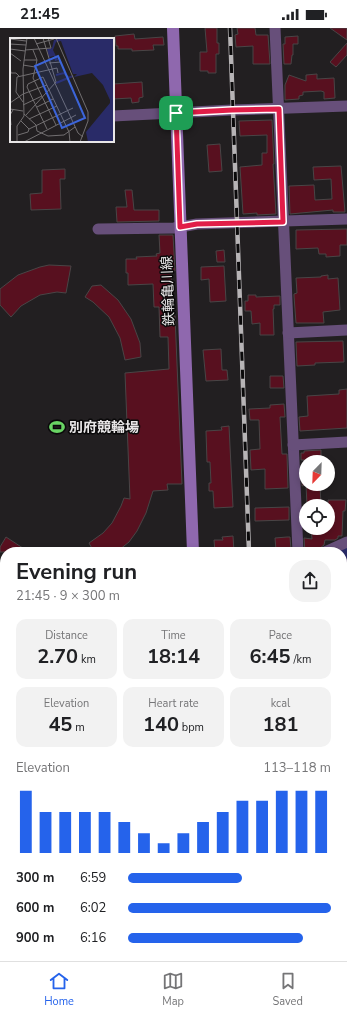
<!DOCTYPE html>
<html lang="en">
<head>
<meta charset="utf-8">
<style>
	:root { --surface:#fff; --page:#f2f2f2; --text:#202124; --muted:#757577; --line:#e0e0e0; --accent:#2563eb }
	body { margin:0; font-family:"Nunito Sans","Noto Sans JP",sans-serif; background:var(--page); color:var(--text); height:100vh; display:flex; flex-direction:column; font-size:15px; white-space:nowrap }
	* { box-sizing:border-box; margin:0 }
	p { font-size:13px; color:var(--muted) }
	.icon { flex:none; width:22px; height:22px; fill:none; stroke:currentColor; stroke-width:2; stroke-linecap:round; stroke-linejoin:round }
	.map { position:relative; flex:1; overflow:hidden }
	.details { position:absolute; left:0px; top:519px; width:347px; height:414px; display:flex; flex-direction:column; background:var(--surface); border-radius:16px 16px 0 0; box-shadow:0 2px 6px #0003 }
	.details>* { flex:none }
	.needle { width:26px; rotate:203deg }
	.buttons { position:absolute; left:299px; top:427px; display:grid; gap:8px }
	.buttons a { display:grid; place-items:center; width:36px; height:36px; border-radius:50%; background:var(--surface); box-shadow:0 2px 6px #0003; font-size:20px }
	.pin { position:absolute; display:grid; place-items:center; width:34px; height:34px; color:#fff; margin:-17px; border-radius:8px; box-shadow:0 2px 6px #0006 }
	.round { display:grid; place-items:center; flex:none; width:42px; height:42px; border-radius:16px; background:var(--page) }
	.head { display:flex; align-items:center; justify-content:space-between; height:68px; padding:0 16px }
	h1 { font-size:22px; font-weight:700; line-height:30px }
	.metrics { display:grid; grid-template-columns:repeat(3,1fr); gap:6px; height:68px; padding:4px 16px }
	.metrics div { display:grid; align-content:center; border-radius:10px; background:var(--page); text-align:center }
	.metrics b { font-size:20px; font-weight:700 }
	.metrics small { font-size:11px; font-weight:400 }
	.metrics p { font-size:11px }
	.chart { height:112px; padding:8px 16px }
	.chart p { display:flex; justify-content:space-between }
	.chart svg { width:100%; height:72px; margin-top:4px; stroke:var(--accent); stroke-width:6 }
	ul { padding:0 16px; list-style:none; font-size:13px }
	li { display:grid; grid-template-columns:64px 48px 1fr; align-items:center; height:30px }
	li i { height:10px; border-radius:5px; background:var(--accent) }
	.status { display:flex; justify-content:space-between; align-items:center; height:28px; padding:0 20px; background:var(--surface); direction:ltr }
	.status svg { height:11px; fill:currentColor }
	.menu { display:flex; justify-content:space-around; align-items:center; height:56px; border-top:1px solid var(--line); background:var(--surface); font-size:11px; color:var(--muted) }
	.menu a { display:grid; justify-items:center; gap:2px }
	.menu .on { color:var(--accent) }
	.map>svg:first-child { display:block }
	.water { fill:#292b68 }
	.lines { fill:none; stroke-linecap:round; stroke-linejoin:round }
	.stream { stroke:#292b68; stroke-width:3 }
	.river { stroke:#292b68; stroke-width:17 }
	.building { fill:#58101f; stroke:#494546 }
	.street { stroke:#674f7a; stroke-width:11 }
	.secondary { stroke:#8f68ae; stroke-width:12 }
	.rail-casing { stroke:#b7b4b6; stroke-width:4.5 }
	.rail { stroke:#0a090a; stroke-width:3; stroke-dasharray:9; stroke-linecap:butt }
	.route-casing { stroke:#fff; stroke-width:8 }
	.route { stroke:#e11d48; stroke-width:5 }
	.labels { text-anchor:middle; dominant-baseline:central; stroke-width:3; stroke-linejoin:round; paint-order:stroke }
	.street-label { font-size:14px; fill:#e9e7e8; stroke:#0a090a }
	.poi-label { font-size:14px; font-weight:bold; fill:#e9e7e8; stroke:#0a090a; text-anchor:start }
	.inset-river { fill:none; stroke:#292b68; stroke-width:2 }
	.inset-road { fill:none; stroke:#726f71; stroke-width:1 }
	.view { fill:#3c65da; fill-opacity:0.15; stroke:#3c65da; stroke-width:2 }
	.inset-edge { fill:none; stroke:#e9e7e8; stroke-width:2 }
</style>
</head>
<body>
<div class="status"><b>21:45</b><svg viewBox="0 0 49 12"><path d="M0 12V9h3v3zM5 12V6h3v6zM10 12V3h3v9zM15 12V0h3v12zM26 1h20v11H26zM47 4h2v5h-2z"/></svg></div>
<div class="map">
<svg width="347" height="933" viewBox="0 0 347 933">
	<rect width="100%" height="100%" fill="#221f21"/>
	<path class="water" d="M23,928H46L49,933H23Z"/>
	<g class="lines">
		<path class="stream" d="M0,627L5,643"/>
		<g class="river">
			<path d="M342,524L347,522"/>
			<path d="M0,591L5,592"/>
		</g>
	</g>
	<g class="building">
		<path d="M205,0H217V15H219V26H216V45H208V43H200V24H207Z"/>
		<path d="M237,0H255L256,7H268L270,36H253V18L236,19L235,7L238,6Z"/>
		<path d="M330,0H347V12Z"/>
		<path d="M134,6L135,11L163,9L164,17H153L154,22L132,23V21H118V18H116L115,8Z"/>
		<path d="M298,8V16H293V27H292L291,36H284L283,16H285V9Z"/>
		<path d="M347,15V27L336,39L330,34Z"/>
		<path d="M317,46V51L334,50L335,70L324,71V64L321,63L303,64V67L299,68V71L285,72V57L289,47L306,53V47Z"/>
		<path d="M142,54L143,69L139,70V74L132,75L131,70L113,71V56Z"/>
		<path d="M272,92L274,136H273L276,186L257,187V185L243,186L240,139L262,137V125H267V107L240,108L239,93Z"/>
		<path d="M220,116L222,143L209,144L207,117Z"/>
		<path d="M341,138L345,184H333V182L290,186L289,158L314,157L315,172L332,171L331,151L314,152L313,139Z"/>
		<path d="M65,141V151H60L61,181L31,182L30,166L42,165V142Z"/>
		<path d="M125,162H132L134,182H159V193L117,194L116,179H127Z"/>
		<path d="M347,201V217H340V228L326,229V226H319L318,220L296,221V202Z"/>
		<path d="M159,207H173L175,243H171L173,288H175L182,456H167L168,462L153,463L146,485L137,503L129,514L119,522L116,524H94L89,515L103,505L112,495L121,478L124,470L130,471L125,345L169,341L168,309H160L159,279H154L153,256L128,257V245H126V231H137L136,229L157,228L156,226L160,225Z"/>
		<path d="M224,222L225,234H217L216,223Z"/>
		<path d="M49,237L71,238L66,265L57,264L40,267L21,278L11,289L0,277V261L18,247L40,239Z"/>
		<path d="M224,238L226,273L210,274L209,251L201,252V239Z"/>
		<path d="M328,247V251L338,250L340,282L323,284L324,295H296L294,268V266L297,265L296,250L321,249V248Z"/>
		<path d="M101,257L118,272L131,291L140,315L141,329L125,332L120,310L109,289L93,274L85,269L92,258Z"/>
		<path d="M248,267H256V269L280,268V277H274V281H273L274,307H260V295L252,296L251,283H245V273H248Z"/>
		<path d="M343,313L344,334L315,335V337L297,338L296,314Z"/>
		<path d="M221,321L222,342H227L228,352L206,353L203,322Z"/>
		<path d="M270,348H283L284,360H270Z"/>
		<path d="M347,361V400L300,403L299,389L308,388L307,368L339,366V362Z"/>
		<path d="M284,376L285,389H280L282,426H287L288,460L265,461V441L251,442L250,422L260,421L259,392H250L249,381L270,380V377Z"/>
		<path d="M229,398L233,479L214,480L213,463H209V455H211L210,434H207L206,403L222,402L221,399Z"/>
		<path d="M321,422V432H301V425H304V423Z"/>
		<path d="M302,448H306V457L302,458Z"/>
		<path d="M306,456H320L321,478H307Z"/>
		<path d="M328,472H346L345,483H343L342,508H338V510L335,512H325L324,517L315,524H305L304,510L312,511L311,500H330V483H328Z"/>
		<path d="M289,479V492L255,493V480Z"/>
		<path d="M233,508L234,524H215L214,512H223L222,509Z"/>
		<path d="M6,509L29,524H0V519Z"/>
		<path d="M287,509H290L291,522H276L275,510Z"/>
	</g>
	<g class="lines">
		<g class="street">
			<path d="M275,0L298,524"/>
			<path d="M113,88L232,82L347,78"/>
			<path d="M98,201L174,200L197,196L347,191"/>
			<path d="M288,305L347,302"/>
			<path d="M293,417L347,414"/>
			<path d="M325,524L347,514"/>
			<path d="M342,538L347,536"/>
			<path d="M342,630H347"/>
			<path d="M342,742H347"/>
			<path d="M342,824L347,825"/>
			<path d="M0,840L2,846L0,862L5,867"/>
			<path d="M137,933L138,928"/>
			<path d="M341,933L347,926"/>
		</g>
		<g class="secondary">
			<path d="M173,0L193,524"/>
			<path d="M214,928V933"/>
		</g>
		<defs>
			<g id="rail">
				<path d="M230,0L249,524"/>
				<path d="M264,928V933"/>
			</g>
		</defs>
		<use href="#rail" class="rail-casing"/>
		<use href="#rail" class="rail"/>
	</g>
	<g class="lines">
		<defs>
			<path id="route" d="M279,81L283,194L197,196L180,199L176,85L232,82Z"/>
		</defs>
		<use href="#route" class="route-casing"/>
		<use href="#route" class="route"/>
	</g>
	<defs>
		<symbol id="stadium-bare" viewBox="-9 -9 18 18"><path d="M0-5a6.5 5 0 1 0 0 10a6.5 5 0 1 0 0-10ZM-3.5-1.8h7v3.6h-7Z" fill="#69d464" stroke="#0a090a" stroke-width="2.5" paint-order="stroke"/></symbol>
	</defs>
	<g fill-rule="evenodd">
		<use href="#stadium-bare" x="46" y="388" width="22" height="22"/>
	</g>
	<g class="labels">
		<g class="street-label">
			<text transform="translate(168 263) rotate(-92)">鉄輪亀川線</text>
		</g>
		<g class="poi-label">
			<text x="69" y="399">別府競輪場</text>
		</g>
	</g>
	<g transform="translate(10 10)">
		<rect width="104" height="104" fill="#221f21"/>
		<path d="M48,0H104V104H78L76,94L100,65V62L93,47L82,35L64,39L67,36H63L51,3L46,4L43,12L48,22L45,23L44,18L39,19L37,11L42,10L44,2Z" fill="#292b68"/>
		<path class="inset-river" d="M46,37L54,35L59,40M46,45L63,38"/>
		<path class="inset-road" d="M24,0L68,95L73,99M46,0L78,74V83L70,104M0,1L16,3M0,6L16,7M26,6L44,1M0,11L15,13M15,12L41,10L38,0M23,12L27,22L23,40L46,87M0,15L11,23M14,22H27M39,25L51,24M13,27L25,29M0,29L1,35H6L9,38M13,64L6,54L7,39L47,30L48,35M0,65L13,56L37,47M13,67L32,58M27,69L43,61M0,71L13,73M14,76L26,87L27,93L38,98L54,97L65,89M16,77L46,44L33,0M19,81L47,68M11,83L19,91L63,70M1,87L0,77L3,72M37,91L17,49L18,46L33,39L59,94L60,104M8,97L18,94L19,91M7,104V88L14,78L13,31L17,0M14,104L66,77"/>
		<path class="view" d="M48,18L75,80L52,90L25,28Z"/>
		<rect width="104" height="104" class="inset-edge"/>
	</g>
</svg>
<div class="buttons">
<a><svg class="needle" viewBox="-14 -14 28 28"><path d="M0-13l5 13h-10z" fill="#e53935"/><path d="M0 13l5-13h-10z" fill="#757577"/></svg></a>
<a><svg class="icon" aria-label="locate" viewBox="0 0 24 24"><circle cx="12" cy="12" r="6"/><path d="M12 2v4M12 18v4M2 12h4M18 12h4"/></svg></a>
</div>
<div class="pin" style="left:176px;top:85px;background:#1e9e55"><svg class="icon" aria-label="arrive" viewBox="0 0 24 24"><path d="M6 21V4h12l-3 4 3 4H6"/></svg></div>
<section class="details">
<div class="head"><div><h1>Evening run</h1><p>21:45 · 9 × 300 m</p></div><a class="round"><svg class="icon" aria-label="share" viewBox="0 0 24 24"><path d="M12 15V3M7 8l5-5 5 5M5 13v7h14v-7"/></svg></a></div>
<div class="metrics">
<div><p>Distance</p><b>2.70<small> km</small></b></div>
<div><p>Time</p><b>18:14</b></div>
<div><p>Pace</p><b>6:45<small> /km</small></b></div>
</div>
<div class="metrics">
<div><p>Elevation</p><b>45<small> m</small></b></div>
<div><p>Heart rate</p><b>140<small> bpm</small></b></div>
<div><p>kcal</p><b>181</b></div>
</div>
<div class="chart"><p><span>Elevation</span>113–118 m</p>
<svg viewBox="0 0 160 44" preserveAspectRatio="none"><path d="M5 44V6M15 44V19M25 44V19M35 44V19M45 44V19M55 44V25M65 44V32M75 44V38M85 44V32M95 44V25M105 44V19M115 44V12M125 44V12M135 44V6M145 44V6M155 44V6"/></svg>
</div>
<ul>
<li><b>300 m</b>6:59<i style="width:56%"></i></li>
<li><b>600 m</b>6:02<i style="width:100%"></i></li>
<li><b>900 m</b>6:16<i style="width:86%"></i></li>
</ul>
</section>
</div>
<nav class="menu">
<a class="on"><svg class="icon" aria-label="home" viewBox="0 0 24 24"><path d="M3 11l9-7 9 7M6 9v11h12V9"/></svg>Home</a>
<a><svg class="icon" aria-label="map" viewBox="0 0 24 24"><path d="M3 6l6-2 6 2 6-2v14l-6 2-6-2-6 2zM9 4v14M15 6v14"/></svg>Map</a>
<a><svg class="icon" aria-label="saved" viewBox="0 0 24 24"><path d="M7 4h10v16l-5-4-5 4z"/></svg>Saved</a>
</nav>
</body>
</html>
